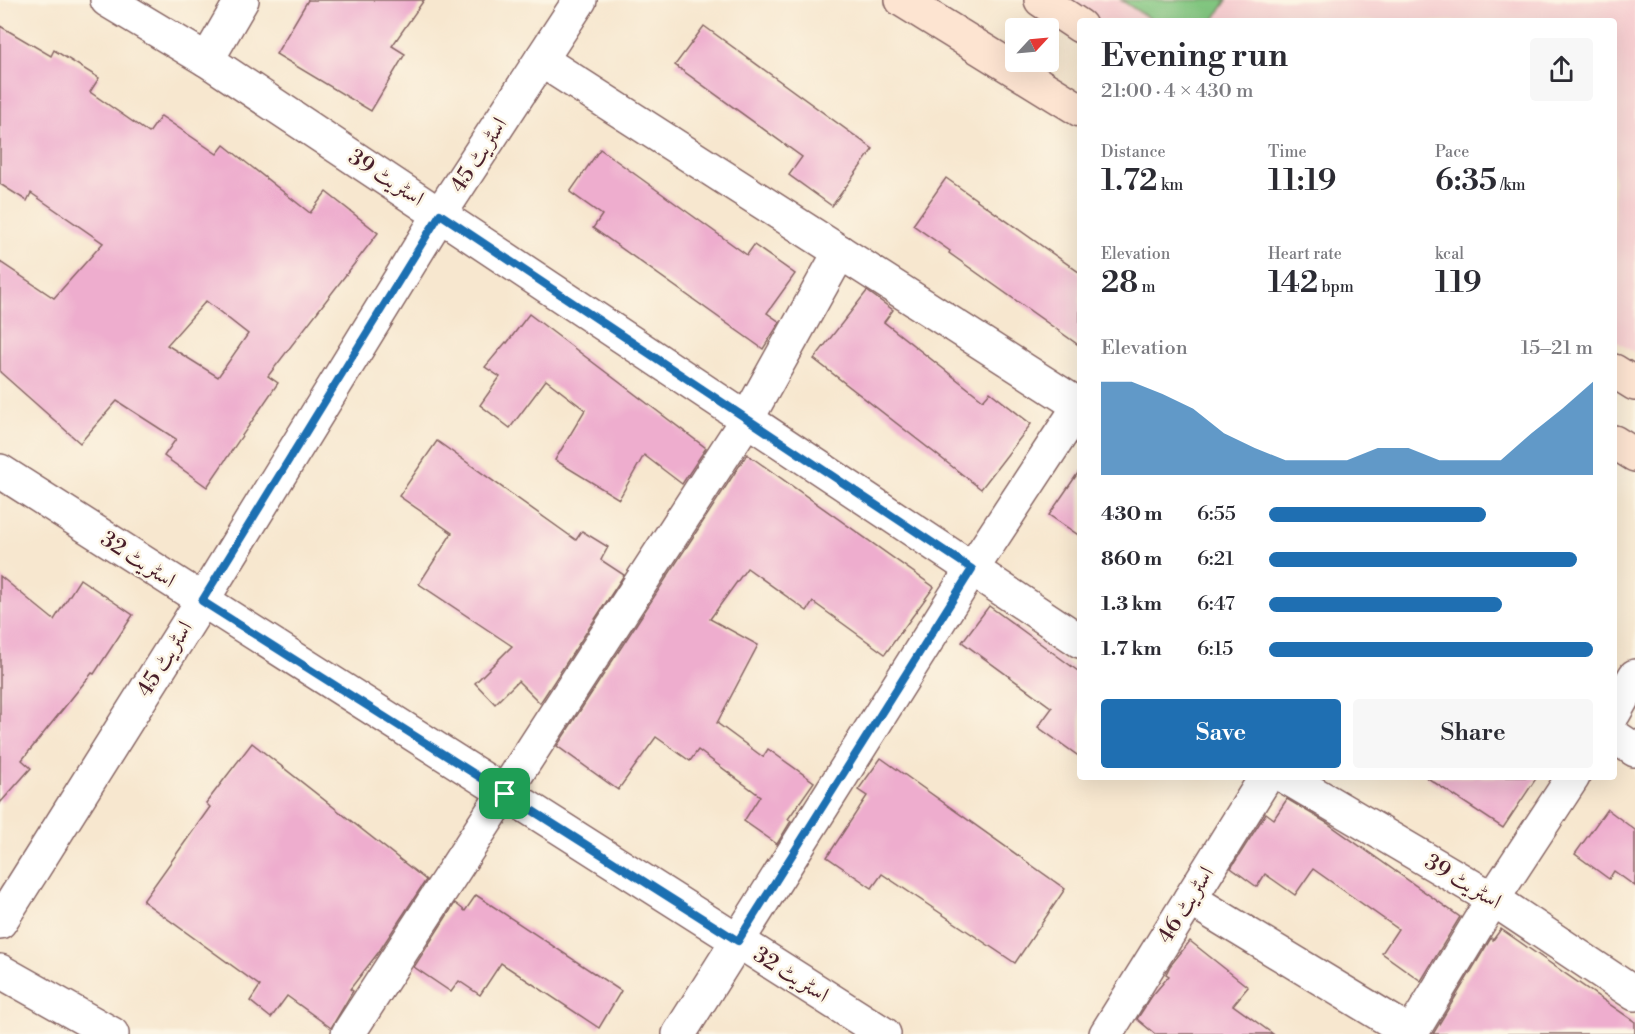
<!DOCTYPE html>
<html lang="en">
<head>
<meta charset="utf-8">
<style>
	:root { --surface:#fff; --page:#f7f7f7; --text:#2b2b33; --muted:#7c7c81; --accent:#1f6fb2 }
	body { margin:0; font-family:"Libre Bodoni",Amiri,serif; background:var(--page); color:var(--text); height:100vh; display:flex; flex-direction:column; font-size:22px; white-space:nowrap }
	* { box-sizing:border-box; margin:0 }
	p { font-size:20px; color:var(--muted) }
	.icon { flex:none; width:33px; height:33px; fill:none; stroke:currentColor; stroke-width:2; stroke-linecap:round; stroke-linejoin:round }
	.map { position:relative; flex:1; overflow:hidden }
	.drawer { position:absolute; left:1077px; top:18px; width:540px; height:762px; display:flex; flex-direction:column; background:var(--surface); border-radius:6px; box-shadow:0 6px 24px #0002 }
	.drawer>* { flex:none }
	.needle { width:39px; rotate:64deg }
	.controls { position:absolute; left:1005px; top:18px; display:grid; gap:12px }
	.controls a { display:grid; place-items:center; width:54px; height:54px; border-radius:6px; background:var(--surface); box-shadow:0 6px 24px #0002; font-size:30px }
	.pin { position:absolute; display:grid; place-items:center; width:51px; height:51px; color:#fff; margin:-26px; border-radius:12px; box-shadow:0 3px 9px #0006 }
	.round { display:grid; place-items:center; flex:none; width:63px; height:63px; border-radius:6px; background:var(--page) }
	.headline { display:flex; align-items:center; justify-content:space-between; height:102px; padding:0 24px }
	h1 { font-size:33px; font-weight:600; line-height:45px }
	.stats { display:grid; grid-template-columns:repeat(3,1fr); gap:9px; height:102px; padding:6px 24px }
	.stats div { display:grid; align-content:center }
	.stats b { font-size:30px; font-weight:600 }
	.stats small { font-size:16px; font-weight:400 }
	.stats p { font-size:16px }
	.chart { height:168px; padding:12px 24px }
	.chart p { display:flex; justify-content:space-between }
	.chart svg { width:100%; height:108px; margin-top:6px; fill:var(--accent); opacity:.7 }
	.cta { display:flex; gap:12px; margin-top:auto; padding:12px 24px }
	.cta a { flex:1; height:69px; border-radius:6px; background:var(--accent); color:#fff; font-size:24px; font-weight:600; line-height:69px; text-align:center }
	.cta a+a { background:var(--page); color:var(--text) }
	ul { padding:0 24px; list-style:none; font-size:20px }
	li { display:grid; grid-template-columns:96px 72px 1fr; align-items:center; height:45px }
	li i { height:15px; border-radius:8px; background:var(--accent) }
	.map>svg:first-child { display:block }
	.built { fill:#f7cfd1 }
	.green { fill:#82c680; stroke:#667256; stroke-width:1.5 }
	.building { fill:#eeadce; fill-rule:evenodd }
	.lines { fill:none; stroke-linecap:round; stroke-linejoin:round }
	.street-casing { stroke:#876564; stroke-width:36 }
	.secondary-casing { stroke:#876564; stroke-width:36 }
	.street { stroke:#fff; stroke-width:33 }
	.secondary { stroke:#fde4d1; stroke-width:33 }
	.route-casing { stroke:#fff; stroke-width:12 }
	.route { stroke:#1f6fb2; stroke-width:8 }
	.labels { text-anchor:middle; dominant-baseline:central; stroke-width:5; stroke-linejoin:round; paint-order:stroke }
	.street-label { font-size:22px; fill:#4a1f2b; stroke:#fcf5e5 }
</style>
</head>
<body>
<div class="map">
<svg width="1635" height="1034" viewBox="0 0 1635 1034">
	<rect width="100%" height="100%" fill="#fcf5e5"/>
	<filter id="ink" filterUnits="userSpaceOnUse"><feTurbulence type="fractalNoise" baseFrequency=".0167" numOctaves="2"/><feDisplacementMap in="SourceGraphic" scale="12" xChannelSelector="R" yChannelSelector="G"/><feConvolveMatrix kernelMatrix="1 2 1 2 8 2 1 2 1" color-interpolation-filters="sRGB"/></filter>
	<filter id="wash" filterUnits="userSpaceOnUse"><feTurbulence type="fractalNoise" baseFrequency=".008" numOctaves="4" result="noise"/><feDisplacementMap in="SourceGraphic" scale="24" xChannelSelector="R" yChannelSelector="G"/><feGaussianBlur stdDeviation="1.35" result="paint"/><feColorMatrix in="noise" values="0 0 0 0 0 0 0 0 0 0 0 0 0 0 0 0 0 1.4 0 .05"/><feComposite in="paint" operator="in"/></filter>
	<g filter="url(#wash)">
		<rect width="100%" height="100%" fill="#f7e7cf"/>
		<path class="built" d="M1056,0H1635V353L1614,340V21H1091Z"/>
		<path class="green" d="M1121,0H1227L1213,21H1153Z"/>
		<g id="blocks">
			<g class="building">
				<path d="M308,0H424L392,46L405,54L371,111L276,54Z"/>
				<path d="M0,26L51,56L54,50L99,78L90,92L149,133L161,116L217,154L224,145L310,213L326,192L378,233L268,376L278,383L207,487L164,456L176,439L117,401L80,443L0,372V262L54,298L103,243L31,193L27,201L0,184ZM206,301L248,334L218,377L167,345Z"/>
				<path d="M704,26L873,149L832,206L789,175L802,157L675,65Z"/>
				<path d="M600,149L747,255L754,245L795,274L767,313L780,322L763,349L593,228L602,215L570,192Z"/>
				<path d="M946,178L1080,273V346L949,253L950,251L913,225Z"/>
				<path d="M867,291L893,310L884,322L983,400L990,392L1031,424L981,489L814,359Z"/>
				<path d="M529,314L706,448L682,484L644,455L619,499L555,460L585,410L546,380L510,428L480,405L500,377L485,367L506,342L507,343Z"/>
				<path d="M437,441L576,540L582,531L608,547L601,560L624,575L540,703L518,681L495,704L475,683L512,646L419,584L452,533L399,496Z"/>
				<path d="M747,454L934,587L885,654L813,602L807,611L747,568L710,619L758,645L717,723L763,757L768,749L814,782L788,819L791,821L777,844L744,821L760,796L698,750L690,761L656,737L618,790L557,746Z"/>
				<path d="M1080,470V536L1049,515Z"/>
				<path d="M0,576L54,620L80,579L133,615L94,674L92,673L22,760L31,768L0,803Z"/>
				<path d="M989,606L1078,671L1080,668V757L1038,727L1052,708L962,642Z"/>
				<path d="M252,743L426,880L378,953L350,989L353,991L331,1028L287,996L271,1018L250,1001L260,986L143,901L210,807L206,803Z"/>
				<path d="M881,758L1065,889L1015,963L882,874L872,888L827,857L867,796L858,790Z"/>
				<path d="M1426,777H1537L1503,828Z"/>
				<path d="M1287,799L1327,823L1460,917L1421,981L1382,953L1398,929L1313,869L1295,895L1265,874L1257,887L1231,868L1266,813L1274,819Z"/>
				<path d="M1607,809L1635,830V886L1614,871L1609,879L1575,854Z"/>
				<path d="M476,895L621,991L599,1028L501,963L480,995L459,981L451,992L414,967L455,903L465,911Z"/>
				<path d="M1501,929L1635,1022V1034H1433L1491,938L1493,940Z"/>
				<path d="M1190,941L1248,987L1233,1005L1273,1034H1155L1137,1019L1152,996L1169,976L1166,974L1170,966Z"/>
			</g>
		</g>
	</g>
	<g filter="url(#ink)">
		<use href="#blocks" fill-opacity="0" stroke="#876564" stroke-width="1.5"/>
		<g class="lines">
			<defs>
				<g id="street">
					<path d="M107,0L207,60L1080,641"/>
					<path d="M207,60L242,0"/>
					<path d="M541,60L1080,406"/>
					<path d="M0,471L884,1034"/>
					<path d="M1614,713L1635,676"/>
					<path d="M1614,736L1635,750"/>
					<path d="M1286,777L1493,899L1635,994"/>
					<path d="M1190,899L1411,1033"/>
					<path d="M0,922L202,601L440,214L580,0"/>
					<path d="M0,971L112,1034"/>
					<path d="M348,1034L747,419L840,252"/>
					<path d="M679,1034L972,569L1080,405"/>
					<path d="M1106,1034L1266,777"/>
					<path d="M1411,1034L1493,899L1573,777"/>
				</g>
				<g id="secondary">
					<path d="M902,0L1080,110"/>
					<path d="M1041,0L1080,26"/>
					<path d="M1614,371L1635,384"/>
					<path d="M1614,442L1635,455"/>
				</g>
			</defs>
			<use href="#street" class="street-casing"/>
			<use href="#secondary" class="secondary-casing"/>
			<use href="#street" class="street"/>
			<use href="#secondary" class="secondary"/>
		</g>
	</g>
	<g class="lines" filter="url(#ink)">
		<defs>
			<path id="route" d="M440,214L972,569L738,941L202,601Z"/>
		</defs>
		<use href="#route" class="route-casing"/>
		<use href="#route" class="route"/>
	</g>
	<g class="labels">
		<g class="street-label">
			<text transform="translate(479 155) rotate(-57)">اسٹریٹ 45</text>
			<text transform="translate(386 178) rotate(33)">اسٹریٹ 39</text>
			<text transform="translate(138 560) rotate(33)">اسٹریٹ 32</text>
			<text transform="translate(165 659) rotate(-58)">اسٹریٹ 45</text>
			<text transform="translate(1463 882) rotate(31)">اسٹریٹ 39</text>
			<text transform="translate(1186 905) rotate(-58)">اسٹریٹ 46</text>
			<text transform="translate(791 975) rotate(32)">اسٹریٹ 32</text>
		</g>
	</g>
</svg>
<div class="controls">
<a><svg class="needle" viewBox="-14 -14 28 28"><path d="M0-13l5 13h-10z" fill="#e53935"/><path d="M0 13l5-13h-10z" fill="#7c7c81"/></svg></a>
</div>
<div class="pin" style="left:505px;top:794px;background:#1e9e55"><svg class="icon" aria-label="arrive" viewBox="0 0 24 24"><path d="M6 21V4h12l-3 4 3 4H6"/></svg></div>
<section class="drawer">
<div class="headline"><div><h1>Evening run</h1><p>21:00 · 4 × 430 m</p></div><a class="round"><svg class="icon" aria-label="share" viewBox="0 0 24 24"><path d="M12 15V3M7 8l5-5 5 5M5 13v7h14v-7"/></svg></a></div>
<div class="stats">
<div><p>Distance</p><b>1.72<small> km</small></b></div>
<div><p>Time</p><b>11:19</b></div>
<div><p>Pace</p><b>6:35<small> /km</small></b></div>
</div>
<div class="stats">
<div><p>Elevation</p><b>28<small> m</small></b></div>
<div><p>Heart rate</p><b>142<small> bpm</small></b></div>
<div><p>kcal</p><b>119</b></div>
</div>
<div class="chart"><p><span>Elevation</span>15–21 m</p>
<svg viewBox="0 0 160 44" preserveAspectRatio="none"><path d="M0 44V6L10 6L20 11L30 17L40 27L50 33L60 38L70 38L80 38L90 33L100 33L110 38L120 38L130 38L140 27L150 17L160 6V44z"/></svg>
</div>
<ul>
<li><b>430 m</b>6:55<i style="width:67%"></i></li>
<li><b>860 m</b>6:21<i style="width:95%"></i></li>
<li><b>1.3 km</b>6:47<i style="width:72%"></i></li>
<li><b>1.7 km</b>6:15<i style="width:100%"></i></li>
</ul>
<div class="cta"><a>Save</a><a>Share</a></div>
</section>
</div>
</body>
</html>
